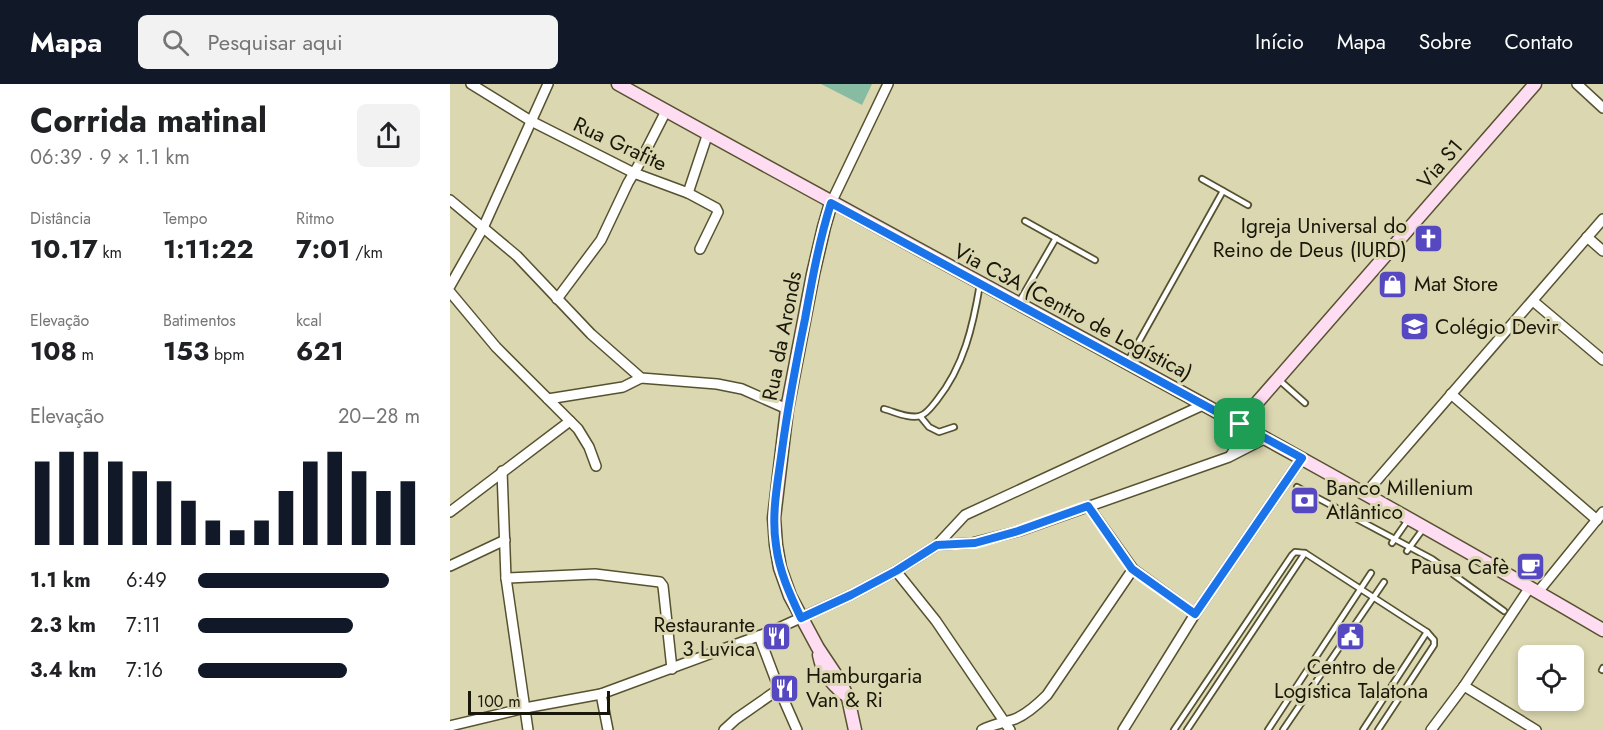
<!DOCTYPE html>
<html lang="pt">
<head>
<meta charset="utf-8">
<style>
	:root { --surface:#fff; --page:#f2f2f2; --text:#202124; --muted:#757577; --accent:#111827 }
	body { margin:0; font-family:Jost,sans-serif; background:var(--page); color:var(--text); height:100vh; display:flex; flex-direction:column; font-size:22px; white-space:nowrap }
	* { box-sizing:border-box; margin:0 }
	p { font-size:20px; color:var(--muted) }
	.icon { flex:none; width:33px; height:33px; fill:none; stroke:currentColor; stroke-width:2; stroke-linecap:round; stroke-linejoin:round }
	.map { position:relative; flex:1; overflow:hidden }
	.drawer { display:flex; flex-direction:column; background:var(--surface); width:450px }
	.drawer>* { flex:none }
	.controls { position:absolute; left:1068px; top:561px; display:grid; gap:12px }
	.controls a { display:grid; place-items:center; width:66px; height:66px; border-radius:9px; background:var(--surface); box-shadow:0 3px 9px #0003; font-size:30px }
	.scale { position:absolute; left:18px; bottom:15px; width:142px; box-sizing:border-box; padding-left:6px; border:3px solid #181709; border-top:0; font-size:16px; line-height:21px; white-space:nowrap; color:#181709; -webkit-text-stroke:4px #dbd7b1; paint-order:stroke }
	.pin { position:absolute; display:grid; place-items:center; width:51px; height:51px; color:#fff; margin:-26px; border-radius:12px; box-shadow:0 3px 9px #0006 }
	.round { display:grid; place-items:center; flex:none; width:63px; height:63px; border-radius:9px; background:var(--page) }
	.overview { display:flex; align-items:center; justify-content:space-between; height:102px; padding:0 30px }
	h1 { font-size:33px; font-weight:700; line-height:45px }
	.metrics { display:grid; grid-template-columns:repeat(3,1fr); gap:9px; height:102px; padding:6px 30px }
	.metrics div { display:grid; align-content:center }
	.metrics b { font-size:26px; font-weight:700 }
	.metrics small { font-size:16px; font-weight:400 }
	.metrics p { font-size:16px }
	.chart { height:168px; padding:12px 30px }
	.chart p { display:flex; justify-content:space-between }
	.chart svg { width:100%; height:108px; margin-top:6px; stroke:var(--accent); stroke-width:6 }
	ul { padding:0 30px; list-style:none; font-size:20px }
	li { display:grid; grid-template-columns:96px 72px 1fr; align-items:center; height:45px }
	li i { height:15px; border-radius:8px; background:var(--accent) }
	header { display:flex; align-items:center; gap:36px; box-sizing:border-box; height:84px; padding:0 30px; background:var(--accent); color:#fff }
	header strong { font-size:28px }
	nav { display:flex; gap:33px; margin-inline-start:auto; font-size:21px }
	.search { width:420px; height:54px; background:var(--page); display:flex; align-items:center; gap:15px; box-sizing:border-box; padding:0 21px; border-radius:9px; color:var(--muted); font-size:22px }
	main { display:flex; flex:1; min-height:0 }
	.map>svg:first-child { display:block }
	.green { fill:#88bca2 }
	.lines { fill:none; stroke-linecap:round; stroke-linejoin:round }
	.lane-casing { stroke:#565230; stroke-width:8 }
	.street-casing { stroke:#565230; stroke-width:12 }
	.secondary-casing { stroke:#565230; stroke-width:15 }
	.lane { stroke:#fff; stroke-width:4.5 }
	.street { stroke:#fff; stroke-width:9 }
	.secondary { stroke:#fedcf2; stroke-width:12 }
	.route-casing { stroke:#fff; stroke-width:12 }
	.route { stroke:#1a73e8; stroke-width:8 }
	.labels { text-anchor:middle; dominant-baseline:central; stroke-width:6; stroke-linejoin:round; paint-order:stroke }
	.street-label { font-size:21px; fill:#181709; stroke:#dbd7b1 }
	.poi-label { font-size:21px; fill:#181709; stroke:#dbd7b1; text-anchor:start }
</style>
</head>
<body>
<header>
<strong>Mapa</strong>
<div class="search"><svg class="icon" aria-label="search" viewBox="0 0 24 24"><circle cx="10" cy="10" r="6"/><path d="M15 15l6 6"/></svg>Pesquisar aqui</div>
<nav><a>Início</a><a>Mapa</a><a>Sobre</a><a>Contato</a></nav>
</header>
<main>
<section class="drawer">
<div class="overview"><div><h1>Corrida matinal</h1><p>06:39 · 9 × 1.1 km</p></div><a class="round"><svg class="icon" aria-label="share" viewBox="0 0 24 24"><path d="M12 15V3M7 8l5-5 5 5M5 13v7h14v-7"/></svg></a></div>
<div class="metrics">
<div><p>Distância</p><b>10.17<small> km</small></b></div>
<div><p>Tempo</p><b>1:11:22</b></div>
<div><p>Ritmo</p><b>7:01<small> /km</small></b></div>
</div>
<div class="metrics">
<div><p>Elevação</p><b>108<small> m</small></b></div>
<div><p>Batimentos</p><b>153<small> bpm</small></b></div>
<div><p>kcal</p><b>621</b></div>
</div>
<div class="chart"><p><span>Elevação</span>20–28 m</p>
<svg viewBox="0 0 160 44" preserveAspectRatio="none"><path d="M5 44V10M15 44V6M25 44V6M35 44V10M45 44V14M55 44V18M65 44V26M75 44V34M85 44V38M95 44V34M105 44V22M115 44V10M125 44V6M135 44V14M145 44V22M155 44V18"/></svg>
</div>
<ul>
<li><b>1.1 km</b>6:49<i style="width:86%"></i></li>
<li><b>2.3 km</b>7:11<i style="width:70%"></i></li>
<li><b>3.4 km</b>7:16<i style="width:67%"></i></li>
</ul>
</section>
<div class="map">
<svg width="1153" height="646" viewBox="0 0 1153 646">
	<rect width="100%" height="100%" fill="#dbd7b1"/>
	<path class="green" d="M371,0H422L412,21Z"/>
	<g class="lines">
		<defs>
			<g id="lane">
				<path d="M752,95L798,121"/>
				<path d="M575,137L645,176"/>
				<path d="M569,218L606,154"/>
				<path d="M678,277L773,107"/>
				<path d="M828,295L855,319"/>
				<path d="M434,325C445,328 459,335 470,332C477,330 483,321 487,316C514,282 523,242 530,200"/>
				<path d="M470,332L479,343L489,348L504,343"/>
				<path d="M847,403L982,475L1054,527"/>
				<path d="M942,459L958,436"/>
				<path d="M957,467L973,445"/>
				<path d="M1152,586L1153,584"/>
				<path d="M724,646L842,471L845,468L855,469L977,548L984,556V561L928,646"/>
				<path d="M737,646L855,469"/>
				<path d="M818,646L921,489"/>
				<path d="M833,646L934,498"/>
				<path d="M913,646L977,548"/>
			</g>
			<g id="street">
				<path d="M21,0L81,37L184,89L238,109L266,124L268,128L250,165"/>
				<path d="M1127,0L1153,24"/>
				<path d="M238,109L258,49"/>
				<path d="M0,116L67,172L141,250L191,294L267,300L292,305L337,325"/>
				<path d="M381,119L438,0"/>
				<path d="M1137,153L1153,167"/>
				<path d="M0,202L33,144L98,0"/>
				<path d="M0,208L46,263L128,345L139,363L146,382"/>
				<path d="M107,215L151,156L178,99L188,82L216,27"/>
				<path d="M1083,217L1153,276"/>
				<path d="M1001,310L1147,436"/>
				<path d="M98,315L173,303L191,294"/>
				<path d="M781,371L798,344"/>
				<path d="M52,387L56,494L78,646"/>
				<path d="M915,410L1153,135"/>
				<path d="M0,428L120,337"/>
				<path d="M487,461L522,459L569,447L779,373L816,354"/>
				<path d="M0,482L55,456"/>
				<path d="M683,485L745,530"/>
				<path d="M446,487L486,537L560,646"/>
				<path d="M56,494L145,490L210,498L213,502L222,585"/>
				<path d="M1088,508L1153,428"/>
				<path d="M309,552L329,605L347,646"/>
				<path d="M1014,602L1086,646"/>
				<path d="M151,610L158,646"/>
				<path d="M0,642L75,624L151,610L322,547L401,511L446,487L487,461L515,431L753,321"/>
				<path d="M274,646L286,635L329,605"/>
				<path d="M532,646C543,640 553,639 565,635C577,630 588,620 597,611L683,485L638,422"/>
				<path d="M673,646L745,530L852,374"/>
				<path d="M981,646L1014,602L1080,503"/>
			</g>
			<g id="secondary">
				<path d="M168,0C496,183 829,356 1153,546"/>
				<path d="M381,119L374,143L363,190L337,325L324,434L326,461L330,484L340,512L368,564L390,597L398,614L405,646"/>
				<path d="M790,340L805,321L1085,0"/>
				<path d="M369,571C373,590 380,598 394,610"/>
			</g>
		</defs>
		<use href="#lane" class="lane-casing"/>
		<use href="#street" class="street-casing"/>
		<use href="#secondary" class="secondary-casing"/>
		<use href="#lane" class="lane"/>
		<use href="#street" class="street"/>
		<use href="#secondary" class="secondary"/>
	</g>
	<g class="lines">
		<defs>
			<path id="route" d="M381,119L852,374L745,530L682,485L638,422L568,447L525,459L487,461L446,487L401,511L351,534C340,511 329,487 326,461C321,430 328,397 332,366C338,322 346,279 355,235C362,196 369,157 381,119Z"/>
		</defs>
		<use href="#route" class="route-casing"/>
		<use href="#route" class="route"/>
	</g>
	<defs>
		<symbol id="church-square" viewBox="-11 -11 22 22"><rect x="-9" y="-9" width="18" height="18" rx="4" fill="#5648c0" stroke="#dbd7b1"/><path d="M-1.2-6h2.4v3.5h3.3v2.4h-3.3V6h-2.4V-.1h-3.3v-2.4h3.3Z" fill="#fff"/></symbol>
		<symbol id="shop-square" viewBox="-11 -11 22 22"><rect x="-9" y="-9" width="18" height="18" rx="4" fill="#5648c0" stroke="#dbd7b1"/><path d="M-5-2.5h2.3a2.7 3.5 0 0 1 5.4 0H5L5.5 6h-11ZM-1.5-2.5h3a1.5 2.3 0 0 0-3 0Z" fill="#fff"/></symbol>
		<symbol id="school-square" viewBox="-11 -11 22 22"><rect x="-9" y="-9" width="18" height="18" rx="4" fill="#5648c0" stroke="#dbd7b1"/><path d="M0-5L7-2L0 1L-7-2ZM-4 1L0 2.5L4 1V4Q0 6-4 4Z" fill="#fff"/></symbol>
		<symbol id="bank-square" viewBox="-11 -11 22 22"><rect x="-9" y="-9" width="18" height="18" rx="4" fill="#5648c0" stroke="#dbd7b1"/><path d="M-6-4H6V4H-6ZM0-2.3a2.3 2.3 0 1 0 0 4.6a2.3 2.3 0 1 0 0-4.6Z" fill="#fff"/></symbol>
		<symbol id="cafe-square" viewBox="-11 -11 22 22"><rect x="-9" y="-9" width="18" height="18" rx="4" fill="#5648c0" stroke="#dbd7b1"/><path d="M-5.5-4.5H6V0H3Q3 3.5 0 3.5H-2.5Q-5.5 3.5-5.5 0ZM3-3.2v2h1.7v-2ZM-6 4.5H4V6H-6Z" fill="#fff"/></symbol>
		<symbol id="civic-square" viewBox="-11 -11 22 22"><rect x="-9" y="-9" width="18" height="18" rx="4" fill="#5648c0" stroke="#dbd7b1"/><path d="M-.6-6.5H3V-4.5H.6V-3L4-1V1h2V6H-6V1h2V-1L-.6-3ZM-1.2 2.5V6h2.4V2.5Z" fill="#fff"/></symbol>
		<symbol id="restaurant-square" viewBox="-11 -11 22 22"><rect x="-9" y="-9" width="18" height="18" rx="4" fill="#5648c0" stroke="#dbd7b1"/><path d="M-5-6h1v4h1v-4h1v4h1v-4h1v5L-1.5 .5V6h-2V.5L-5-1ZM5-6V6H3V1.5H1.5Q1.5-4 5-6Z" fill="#fff"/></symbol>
	</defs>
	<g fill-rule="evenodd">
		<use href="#church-square" x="962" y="138" width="33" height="33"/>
		<use href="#shop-square" x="926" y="184" width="33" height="33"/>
		<use href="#school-square" x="948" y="226" width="33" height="33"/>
		<use href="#bank-square" x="838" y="400" width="33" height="33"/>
		<use href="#cafe-square" x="1064" y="466" width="33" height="33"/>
		<use href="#civic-square" x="884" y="536" width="33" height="33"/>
		<use href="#restaurant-square" x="310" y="536" width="33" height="33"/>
		<use href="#restaurant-square" x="318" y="588" width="33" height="33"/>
	</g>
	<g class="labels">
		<g class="street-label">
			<text transform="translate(170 60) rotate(25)">Rua Grafite</text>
			<text transform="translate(990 80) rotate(-49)">Via S1</text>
			<text transform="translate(623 228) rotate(28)">Via C3A (Centro de Logística)</text>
			<text transform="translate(332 252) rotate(-79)">Rua da Aronds</text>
		</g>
		<g class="poi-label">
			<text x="957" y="142" text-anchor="end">Igreja Universal do<tspan x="957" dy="24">Reino de Deus (IURD)</tspan></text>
			<text x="964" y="200">Mat Store</text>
			<text x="985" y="243">Colégio Devir</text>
			<text x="876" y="404">Banco Millenium<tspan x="876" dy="24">Atlântico</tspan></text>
			<text x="1059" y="483" text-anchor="end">Pausa Cafè</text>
			<text x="305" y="541" text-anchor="end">Restaurante<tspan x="305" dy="24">3 Luvica</tspan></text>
			<text x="901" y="583" text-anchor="middle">Centro de<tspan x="901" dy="24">Logística Talatona</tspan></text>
			<text x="356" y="592">Hamburgaria<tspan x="356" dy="24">Van &amp; Ri</tspan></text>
		</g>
	</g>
</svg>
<div class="controls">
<a><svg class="icon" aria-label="locate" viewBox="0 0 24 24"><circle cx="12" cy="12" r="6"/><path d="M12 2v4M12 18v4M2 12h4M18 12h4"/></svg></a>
</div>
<div class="scale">100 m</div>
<div class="pin" style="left:790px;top:340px;background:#1e9e55"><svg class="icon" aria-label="arrive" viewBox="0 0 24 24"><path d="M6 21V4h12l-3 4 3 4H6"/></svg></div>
</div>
</main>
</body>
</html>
